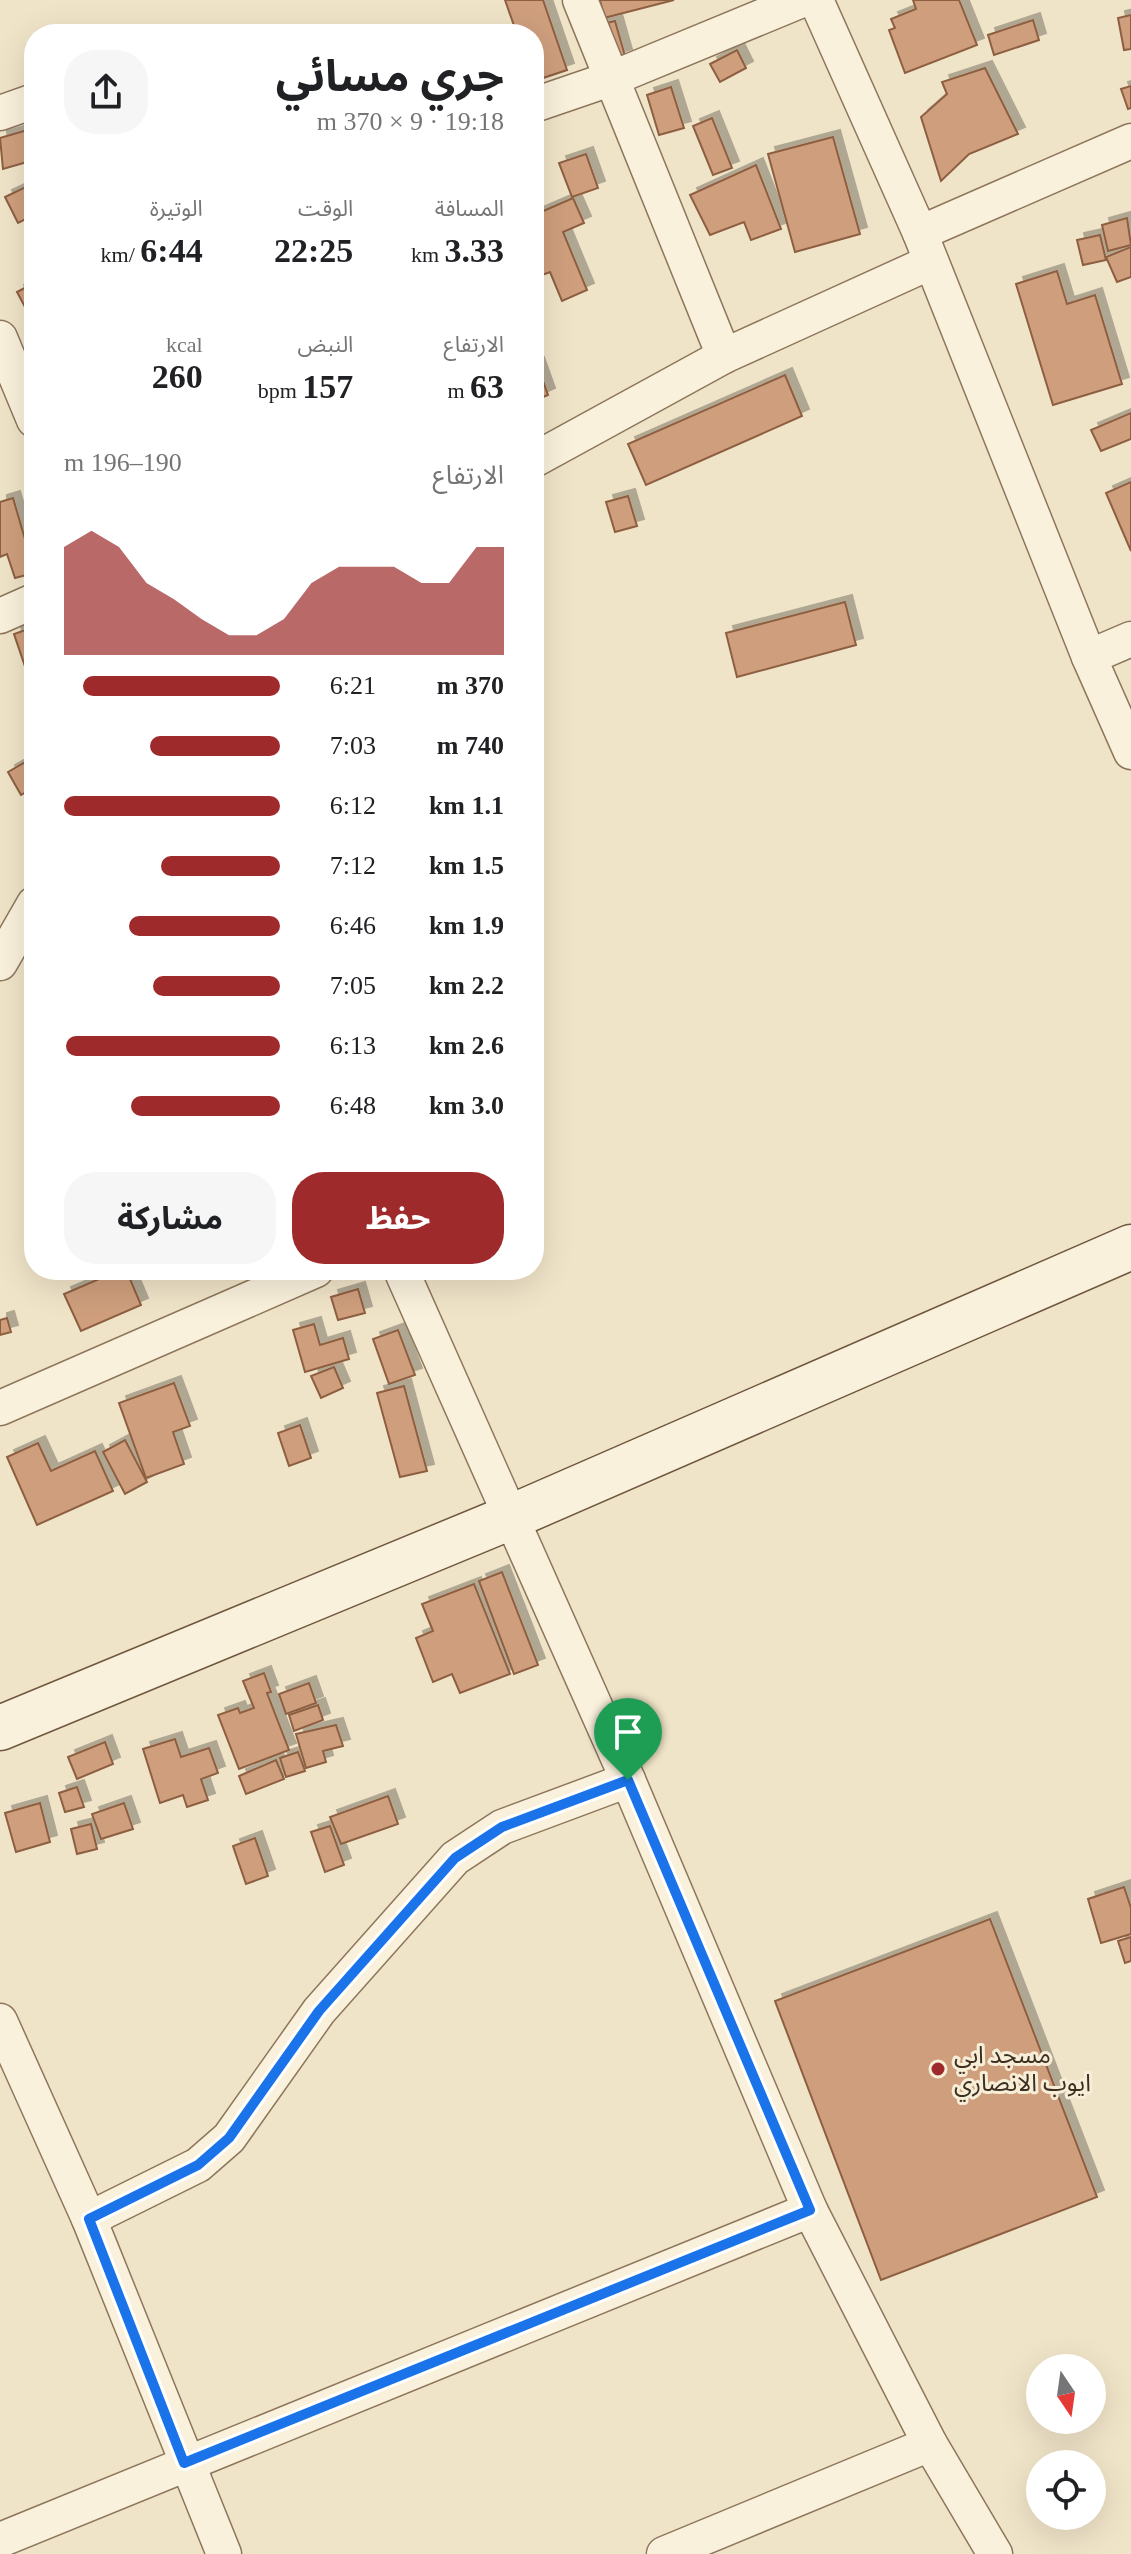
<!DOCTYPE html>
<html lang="ar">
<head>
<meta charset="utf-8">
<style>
	:root { --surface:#fff; --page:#f6f6f6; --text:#202124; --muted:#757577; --accent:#9e2a2b }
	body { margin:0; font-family:"Times New Roman","Noto Sans Arabic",serif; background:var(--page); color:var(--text); direction:rtl; height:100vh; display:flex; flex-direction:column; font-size:30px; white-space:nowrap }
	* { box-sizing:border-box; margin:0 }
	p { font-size:26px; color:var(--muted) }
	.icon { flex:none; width:44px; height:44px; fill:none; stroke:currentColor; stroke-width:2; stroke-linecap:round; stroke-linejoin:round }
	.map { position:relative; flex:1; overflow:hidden; direction:ltr }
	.details { position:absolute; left:24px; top:24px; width:520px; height:1256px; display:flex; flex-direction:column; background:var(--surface); border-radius:32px; box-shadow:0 8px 32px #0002; direction:rtl }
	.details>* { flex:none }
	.needle { width:52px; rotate:167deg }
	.controls { position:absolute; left:1026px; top:2354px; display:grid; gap:16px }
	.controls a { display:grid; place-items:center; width:80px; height:80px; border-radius:50%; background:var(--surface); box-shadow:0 8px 32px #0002; font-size:40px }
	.pin { position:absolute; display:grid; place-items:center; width:68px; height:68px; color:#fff; margin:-82px -34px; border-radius:50% 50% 50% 0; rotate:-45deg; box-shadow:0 0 8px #0007 }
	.pin .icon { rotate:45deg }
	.round { display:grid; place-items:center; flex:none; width:84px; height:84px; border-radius:32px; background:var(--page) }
	.headline { display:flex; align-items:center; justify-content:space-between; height:136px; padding:0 40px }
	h1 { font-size:44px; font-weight:700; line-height:60px }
	.figures { display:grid; grid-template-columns:repeat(3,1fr); gap:12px; height:136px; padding:8px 40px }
	.figures div { display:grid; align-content:center }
	.figures b { font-size:34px; font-weight:700 }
	.figures small { font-size:22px; font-weight:400 }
	.figures p { font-size:22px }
	.chart { height:224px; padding:16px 40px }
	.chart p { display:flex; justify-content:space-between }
	.chart svg { width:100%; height:144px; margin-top:8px; fill:var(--accent); opacity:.7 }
	.action { display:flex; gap:16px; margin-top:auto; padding:16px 40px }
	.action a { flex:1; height:92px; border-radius:32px; background:var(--accent); color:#fff; font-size:32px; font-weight:700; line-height:92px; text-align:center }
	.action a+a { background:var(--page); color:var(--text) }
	ul { padding:0 40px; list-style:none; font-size:26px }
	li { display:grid; grid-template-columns:128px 96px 1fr; align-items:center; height:60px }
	li i { height:20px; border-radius:10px; background:var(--accent) }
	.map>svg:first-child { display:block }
	.building { fill:#cf9f7d; stroke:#8d5f41; stroke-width:2; filter:url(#shadow) }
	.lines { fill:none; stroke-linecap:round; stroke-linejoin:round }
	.street-casing { stroke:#8d765c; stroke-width:37 }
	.secondary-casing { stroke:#6f573f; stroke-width:47 }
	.street { stroke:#faf1dc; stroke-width:34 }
	.secondary { stroke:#faf1dc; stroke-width:44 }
	.route-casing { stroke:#fff; stroke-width:16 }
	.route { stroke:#1a73e8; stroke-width:10 }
	.poi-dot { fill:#9e2a2b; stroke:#f7eed8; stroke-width:3 }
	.labels { text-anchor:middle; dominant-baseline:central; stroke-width:6; stroke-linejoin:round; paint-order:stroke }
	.poi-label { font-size:24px; fill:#3d2e20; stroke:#f7eed8; text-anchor:start }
</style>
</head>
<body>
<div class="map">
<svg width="1131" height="2554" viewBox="0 0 1131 2554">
	<defs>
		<filter id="shadow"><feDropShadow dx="7" dy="-7" stdDeviation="0" flood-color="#0004"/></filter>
	</defs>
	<rect width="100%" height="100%" fill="#f0e4c8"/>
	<g class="building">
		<path d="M505,0H543L567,70L534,81V34H517Z"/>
		<path d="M600,0H674L604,18Z"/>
		<path d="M913,0H959L977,45L905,73L889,30L895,28L891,19L916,9Z"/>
		<path d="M1131,15V49L1124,50L1118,18Z"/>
		<path d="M1033,20L1039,40L994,55L988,35Z"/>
		<path d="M615,21L625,56L605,62L595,26Z"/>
		<path d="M737,50L746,68L720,82L710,64Z"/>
		<path d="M985,68L1018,134L969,154L941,181L921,117L947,94L942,82Z"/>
		<path d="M1131,86V108L1128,109L1121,89Z"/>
		<path d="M671,87L684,128L659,135L647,95Z"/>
		<path d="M712,118L732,168L713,175L693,126Z"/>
		<path d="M34,128V160L3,169L0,138Z"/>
		<path d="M833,137L860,234L795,252L768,154Z"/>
		<path d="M586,154L598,188L572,197L559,163Z"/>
		<path d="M756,165L781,229L751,240L744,222L710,235L690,195Z"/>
		<path d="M34,183V215L18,223L5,197Z"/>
		<path d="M573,198L584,223L563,232L587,290L562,301L550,272L534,278V215Z"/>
		<path d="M1127,218L1131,245L1108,251L1102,225Z"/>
		<path d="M1100,235L1106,260L1083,265L1077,240Z"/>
		<path d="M1131,247V277L1117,282L1106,257Z"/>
		<path d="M1057,271L1067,304L1095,295L1122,384L1053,405L1016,284Z"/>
		<path d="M34,283V324L17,292Z"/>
		<path d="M537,364L548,395L534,401V365Z"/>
		<path d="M785,375L802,416L646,485L628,444Z"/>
		<path d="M1131,413V439L1101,451L1091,430Z"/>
		<path d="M1131,482V551L1106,493Z"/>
		<path d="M628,496L637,526L615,532L606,502Z"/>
		<path d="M13,498L34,570V573L15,578L7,554L0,557V502Z"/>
		<path d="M845,602L856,645L737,677L726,633Z"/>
		<path d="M34,627V693L14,634Z"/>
		<path d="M34,757V788L21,795L8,772Z"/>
		<path d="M120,1270H152L130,1279L141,1305L81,1331L64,1294Z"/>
		<path d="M358,1289L365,1313L338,1320L331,1297Z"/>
		<path d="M7,1318L11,1332L0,1335V1320Z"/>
		<path d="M314,1324L320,1345L343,1338L349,1359L305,1372L293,1330Z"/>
		<path d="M398,1330L415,1375L389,1384L373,1339Z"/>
		<path d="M334,1367L343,1388L321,1398L311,1376Z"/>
		<path d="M174,1383L190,1426L173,1432L184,1464L146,1478L119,1403Z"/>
		<path d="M404,1386L427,1471L400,1477L377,1393Z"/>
		<path d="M300,1425L311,1458L289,1466L278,1433Z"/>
		<path d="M125,1440L147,1482L125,1494L103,1452Z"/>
		<path d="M38,1443L51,1471L95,1451L113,1491L37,1525L7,1457Z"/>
		<path d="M502,1572L538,1665L514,1674L479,1581Z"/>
		<path d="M474,1584L510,1674L460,1693L452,1674L433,1682L416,1638L433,1631L422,1604Z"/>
		<path d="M264,1673L271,1692L267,1693L289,1750L239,1769L218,1715L238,1708L240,1713L254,1708L243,1681Z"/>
		<path d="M309,1683L316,1703L286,1714L279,1694Z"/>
		<path d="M318,1705L323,1720L294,1731L289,1715Z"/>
		<path d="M336,1725L343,1746L323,1751L326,1762L306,1768L296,1734Z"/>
		<path d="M175,1739L181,1757L209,1748L218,1773L201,1779L208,1800L187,1807L183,1795L160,1803L143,1749Z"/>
		<path d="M105,1742L113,1764L77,1779L68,1757Z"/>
		<path d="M298,1752L305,1771L286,1777L280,1758Z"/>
		<path d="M276,1760L284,1779L246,1794L239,1776Z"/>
		<path d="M77,1787L84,1807L65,1812L59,1793Z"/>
		<path d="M388,1796L398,1824L341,1844L330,1817Z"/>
		<path d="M40,1803L50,1842L16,1852L5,1813Z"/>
		<path d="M124,1803L133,1829L101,1839L92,1814Z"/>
		<path d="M91,1824L97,1849L77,1854L71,1829Z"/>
		<path d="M330,1826L344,1865L325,1872L311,1832Z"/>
		<path d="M255,1838L268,1876L246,1884L233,1846Z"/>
		<path d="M1124,1887L1131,1908V1934L1101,1943L1088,1899Z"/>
		<path d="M990,1919L1097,2197L881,2280L775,2001Z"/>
		<path d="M1131,1937V1961L1125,1963L1118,1941Z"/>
	</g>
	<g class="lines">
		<defs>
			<g id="street">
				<path d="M580,0L724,356"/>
				<path d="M816,0L920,233L1089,657L1131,752"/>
				<path d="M534,105L613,78L802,0"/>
				<path d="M0,113L34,101"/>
				<path d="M920,233L1131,141"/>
				<path d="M0,338L34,420"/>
				<path d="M534,460L724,356L931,262"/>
				<path d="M0,616L34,601"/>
				<path d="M1089,657L1131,639"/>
				<path d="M0,963L34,904"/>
				<path d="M401,1270L628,1780L810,2210L930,2444L995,2554"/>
				<path d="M0,1408L316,1270"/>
				<path d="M0,2021L89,2219L224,2554"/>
				<path d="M89,2219L198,2165L229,2138L319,2011L455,1858L502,1827L628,1780"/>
				<path d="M0,2540L810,2210"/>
				<path d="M664,2554L930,2444"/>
			</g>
			<path id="secondary" d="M0,1728L511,1517L1131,1247"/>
		</defs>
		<use href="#street" class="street-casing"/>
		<use href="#secondary" class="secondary-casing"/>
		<use href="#street" class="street"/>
		<use href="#secondary" class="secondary"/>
	</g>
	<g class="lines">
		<defs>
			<path id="route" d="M628,1780L810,2210L184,2463L89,2219L198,2165L229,2138L319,2011L455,1858L502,1827Z"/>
		</defs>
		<use href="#route" class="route-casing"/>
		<use href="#route" class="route"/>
	</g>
	<circle class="poi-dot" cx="938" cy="2069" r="8"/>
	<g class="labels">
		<g class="poi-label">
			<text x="954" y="2055">مسجد ابي<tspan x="954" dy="28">ايوب الانصاري</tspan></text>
		</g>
	</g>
</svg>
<div class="controls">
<a><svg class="needle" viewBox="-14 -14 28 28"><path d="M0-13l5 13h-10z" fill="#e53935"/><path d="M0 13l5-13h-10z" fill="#757577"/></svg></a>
<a><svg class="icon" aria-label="locate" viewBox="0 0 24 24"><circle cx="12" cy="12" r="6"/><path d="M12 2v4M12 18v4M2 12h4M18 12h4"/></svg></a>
</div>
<div class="pin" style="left:628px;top:1780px;background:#1e9e55"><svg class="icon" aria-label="arrive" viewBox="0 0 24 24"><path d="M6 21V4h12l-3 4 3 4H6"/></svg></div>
<section class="details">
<div class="headline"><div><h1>جري مسائي</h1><p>19:18 · 9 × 370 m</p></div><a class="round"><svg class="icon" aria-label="share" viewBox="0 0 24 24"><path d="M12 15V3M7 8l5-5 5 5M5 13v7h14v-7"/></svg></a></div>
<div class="figures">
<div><p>المسافة</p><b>3.33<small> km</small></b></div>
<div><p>الوقت</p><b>22:25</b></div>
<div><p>الوتيرة</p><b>6:44<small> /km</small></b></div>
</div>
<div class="figures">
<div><p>الارتفاع</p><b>63<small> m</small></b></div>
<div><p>النبض</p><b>157<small> bpm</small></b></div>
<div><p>kcal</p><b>260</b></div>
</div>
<div class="chart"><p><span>الارتفاع</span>190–196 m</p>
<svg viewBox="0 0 160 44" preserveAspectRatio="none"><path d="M0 44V11L10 6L20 11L30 22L40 27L50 33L60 38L70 38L80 33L90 22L100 17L110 17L120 17L130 22L140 22L150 11L160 11V44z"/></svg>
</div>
<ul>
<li><b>370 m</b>6:21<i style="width:91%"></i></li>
<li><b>740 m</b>7:03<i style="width:60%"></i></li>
<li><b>1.1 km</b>6:12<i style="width:100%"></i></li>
<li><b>1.5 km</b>7:12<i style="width:55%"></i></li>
<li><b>1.9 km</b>6:46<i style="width:70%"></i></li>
<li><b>2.2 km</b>7:05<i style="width:59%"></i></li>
<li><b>2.6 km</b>6:13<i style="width:99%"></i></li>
<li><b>3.0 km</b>6:48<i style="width:69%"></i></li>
</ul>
<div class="action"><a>حفظ</a><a>مشاركة</a></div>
</section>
</div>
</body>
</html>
